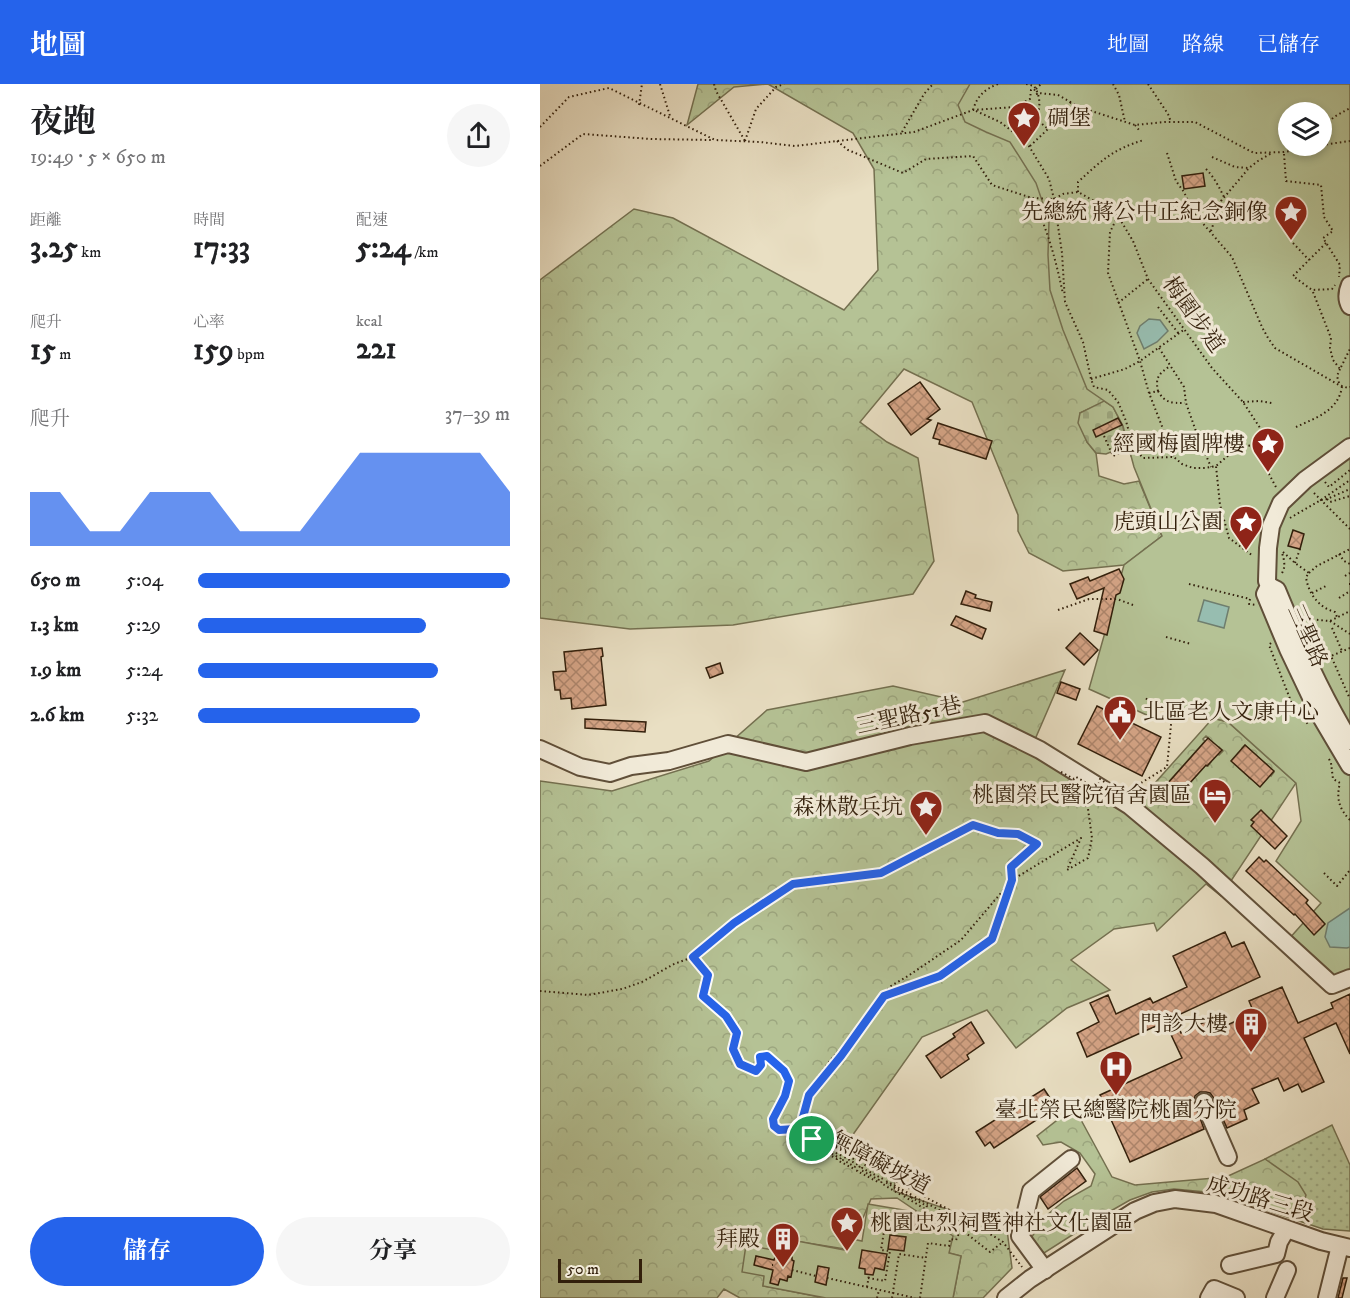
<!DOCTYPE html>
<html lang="zh-TW">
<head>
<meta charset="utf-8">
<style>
	:root { --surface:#fff; --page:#f6f6f6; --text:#202124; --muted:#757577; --accent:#2563eb }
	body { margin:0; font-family:"IM FELL DW Pica","Noto Serif TC",serif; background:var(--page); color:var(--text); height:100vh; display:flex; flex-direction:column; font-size:22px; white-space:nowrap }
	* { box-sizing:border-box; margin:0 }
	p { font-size:20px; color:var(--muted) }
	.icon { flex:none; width:33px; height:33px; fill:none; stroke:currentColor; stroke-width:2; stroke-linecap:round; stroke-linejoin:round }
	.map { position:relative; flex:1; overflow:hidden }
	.sheet { display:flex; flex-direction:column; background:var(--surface); width:540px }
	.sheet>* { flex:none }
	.tools { position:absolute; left:738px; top:18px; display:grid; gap:12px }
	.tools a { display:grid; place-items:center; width:54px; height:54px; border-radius:50%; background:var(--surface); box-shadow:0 3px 9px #0003; font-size:30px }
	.scale { position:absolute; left:18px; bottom:15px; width:84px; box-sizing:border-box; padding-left:6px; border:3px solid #321f0b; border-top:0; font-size:16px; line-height:21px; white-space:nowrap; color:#321f0b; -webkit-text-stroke:4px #f1ead8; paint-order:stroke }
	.pin { position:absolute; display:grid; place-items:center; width:51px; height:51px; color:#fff; margin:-26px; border:3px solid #fff; border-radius:50%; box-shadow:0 2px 6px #0007 }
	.round { display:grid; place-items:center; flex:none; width:63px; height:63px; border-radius:32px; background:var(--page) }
	.head { display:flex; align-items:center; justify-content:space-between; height:102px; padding:0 30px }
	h1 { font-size:33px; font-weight:700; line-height:45px }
	.figures { display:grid; grid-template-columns:repeat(3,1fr); gap:9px; height:102px; padding:6px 30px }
	.figures div { display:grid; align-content:center }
	.figures b { font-size:30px; font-weight:700 }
	.figures small { font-size:16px; font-weight:400 }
	.figures p { font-size:16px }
	.chart { height:168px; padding:12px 30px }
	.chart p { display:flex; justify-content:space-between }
	.chart svg { width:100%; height:108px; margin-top:6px; fill:var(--accent); opacity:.7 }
	.primary-button { display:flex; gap:12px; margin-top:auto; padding:12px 30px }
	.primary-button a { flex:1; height:69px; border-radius:36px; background:var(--accent); color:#fff; font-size:24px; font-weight:700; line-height:69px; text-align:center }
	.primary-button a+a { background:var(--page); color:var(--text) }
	ul { padding:0 30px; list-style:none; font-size:20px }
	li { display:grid; grid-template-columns:96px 72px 1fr; align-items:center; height:45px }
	li i { height:15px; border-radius:8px; background:var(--accent) }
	header { display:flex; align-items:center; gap:36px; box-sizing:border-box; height:84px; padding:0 30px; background:var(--accent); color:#fff }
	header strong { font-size:28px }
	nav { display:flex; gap:33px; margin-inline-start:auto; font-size:21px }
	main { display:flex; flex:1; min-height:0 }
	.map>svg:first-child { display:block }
	.grass { fill:url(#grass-dots); stroke:#747050; stroke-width:1.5 }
	.forest { fill:url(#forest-crowns); stroke:#747050; stroke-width:1.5; fill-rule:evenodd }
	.cemetery { fill:url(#cemetery-stones); stroke:#747050; stroke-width:1.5 }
	.park { fill:#b5c295; stroke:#747050; stroke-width:1.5; fill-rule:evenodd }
	.water { fill:#97bdb0; stroke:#6f7e6e; stroke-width:1.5 }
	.building { fill:url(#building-cross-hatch); stroke:#321f0b; stroke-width:1.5 }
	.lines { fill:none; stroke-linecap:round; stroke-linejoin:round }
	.minor-casing { stroke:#604f39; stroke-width:20 }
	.path { stroke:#321f0b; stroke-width:2; stroke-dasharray:1.5 3; stroke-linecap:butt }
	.minor { stroke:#f1ead8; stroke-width:16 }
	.path-bridge { stroke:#321f0b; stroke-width:2; stroke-dasharray:1.5 3; stroke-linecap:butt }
	.route-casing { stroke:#fff; stroke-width:12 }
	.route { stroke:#2563eb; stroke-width:8 }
	.labels { text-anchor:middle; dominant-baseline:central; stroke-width:6; stroke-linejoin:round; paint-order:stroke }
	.poi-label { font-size:22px; fill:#321f0b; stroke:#f1ead8; text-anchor:end }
	.street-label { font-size:22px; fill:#321f0b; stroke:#f1ead8 }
</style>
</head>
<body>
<header>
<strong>地圖</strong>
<nav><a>地圖</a><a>路線</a><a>已儲存</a></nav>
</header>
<main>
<section class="sheet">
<div class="head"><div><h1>夜跑</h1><p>19:49 · 5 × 650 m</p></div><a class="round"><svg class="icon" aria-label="share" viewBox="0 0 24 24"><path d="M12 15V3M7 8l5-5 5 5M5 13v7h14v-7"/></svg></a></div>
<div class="figures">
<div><p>距離</p><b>3.25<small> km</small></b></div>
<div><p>時間</p><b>17:33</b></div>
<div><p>配速</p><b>5:24<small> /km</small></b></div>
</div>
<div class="figures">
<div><p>爬升</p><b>15<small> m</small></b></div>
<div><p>心率</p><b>159<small> bpm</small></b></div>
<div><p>kcal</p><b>221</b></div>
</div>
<div class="chart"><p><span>爬升</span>37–39 m</p>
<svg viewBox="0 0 160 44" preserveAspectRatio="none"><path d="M0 44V22L10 22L20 38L30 38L40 22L50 22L60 22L70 38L80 38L90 38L100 22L110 6L120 6L130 6L140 6L150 6L160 22V44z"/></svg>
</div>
<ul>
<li><b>650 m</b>5:04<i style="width:100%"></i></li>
<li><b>1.3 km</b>5:29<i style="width:73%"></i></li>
<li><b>1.9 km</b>5:24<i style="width:77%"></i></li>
<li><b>2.6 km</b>5:32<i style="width:71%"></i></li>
</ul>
<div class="primary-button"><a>儲存</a><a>分享</a></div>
</section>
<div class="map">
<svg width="810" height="1214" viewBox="0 0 810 1214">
	<defs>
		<pattern id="grass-dots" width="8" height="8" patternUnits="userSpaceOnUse" patternTransform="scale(1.5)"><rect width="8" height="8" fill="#b5c295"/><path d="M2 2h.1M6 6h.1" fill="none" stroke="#9ca67f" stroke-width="1.8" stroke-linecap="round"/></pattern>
		<pattern id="forest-crowns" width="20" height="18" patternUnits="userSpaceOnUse" patternTransform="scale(1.5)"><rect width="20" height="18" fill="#b5c295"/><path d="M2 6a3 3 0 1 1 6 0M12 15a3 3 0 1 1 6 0" fill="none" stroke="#9ca67f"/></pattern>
		<pattern id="cemetery-stones" width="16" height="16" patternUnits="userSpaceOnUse" patternTransform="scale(1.5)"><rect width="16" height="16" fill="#b5c295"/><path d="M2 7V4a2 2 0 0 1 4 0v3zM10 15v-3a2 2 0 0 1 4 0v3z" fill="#9ca67f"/></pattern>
		<pattern id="building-cross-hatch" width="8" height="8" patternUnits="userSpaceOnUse" patternTransform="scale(1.5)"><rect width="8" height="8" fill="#d5a486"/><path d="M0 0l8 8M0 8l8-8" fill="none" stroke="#ad856c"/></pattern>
	</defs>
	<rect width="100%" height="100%" fill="#e9dfc3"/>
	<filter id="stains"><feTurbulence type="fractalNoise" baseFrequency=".00333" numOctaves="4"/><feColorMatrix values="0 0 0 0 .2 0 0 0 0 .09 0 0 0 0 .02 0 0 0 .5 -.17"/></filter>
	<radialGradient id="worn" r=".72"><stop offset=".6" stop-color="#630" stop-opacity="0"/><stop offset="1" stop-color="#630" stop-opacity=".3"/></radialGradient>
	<path class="grass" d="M792,1041L810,1081V1147L783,1145L756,1136L757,1124L725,1075Z"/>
	<g class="forest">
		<path d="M158,0H810V346L591,372L583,342L573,323L564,318L540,329L547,358L556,369L559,392L584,400L599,397L622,452L584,481L523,487L489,469L478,447V431L432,318L364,285L320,338L347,358L378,374L394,477L373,510L193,541L90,545L0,534V196L94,125L133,134L304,226L338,186L334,85L313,49L228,0L194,3L147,41ZM748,28H782V62H748Z"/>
		<path d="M525,586L490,667L598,718L673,634L688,638L756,699L681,812L666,800L617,847L614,839L574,845L531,876L570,906L527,924L476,964L447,926L382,953L307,1059L356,1083L354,1107L467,1146L472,1184L443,1214H413L421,1172L409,1169L397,1141L357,1114L331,1115L314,1155L307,1154L305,1165L236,1154C233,1170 225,1186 223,1202L285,1214H200L184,1205L177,1214H0V697L72,707L169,677L227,626L353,602L423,618ZM666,652L669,655L668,657L677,665L679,663L683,667L679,671L676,669L670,676L671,678L668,682L666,681L648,701L649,703L646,707L643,705L636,713L638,715L633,720L617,705L622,700L625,702L665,657L663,655ZM705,661L734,688L731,692L729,690L719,702L717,700V698L711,695L699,684L702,664Z"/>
		<path d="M534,1023L572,1093L595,1101L686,1093L725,1075L758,1098L766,1111L763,1119L757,1124L756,1136L677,1109L634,1105L612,1108L590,1116L562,1132L504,1169L491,1154L507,1131L524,1117L551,1102L555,1090L540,1069L521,1058L503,1061L497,1052Z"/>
	</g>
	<path class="cemetery" d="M564,317L573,323L583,342L585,356L581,364L566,370L556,369L547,358L538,339L540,329Z"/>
	<g class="park">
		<path d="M430,0H810V900L789,908L740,865L781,819L736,777L761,737L756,699L688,638L621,621L609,632L549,605L584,481L622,452L594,383L583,342L573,323L547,305L523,246L510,206L508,171L509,137L496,99L470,58L446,48L425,38L418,21ZM748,28H782V62H748Z"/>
		<path d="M328,1120L381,1129L413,1152L409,1169L421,1172L413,1214H286L223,1202L224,1192L202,1188L206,1161L233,1166L236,1153L305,1166L307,1154L322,1157Z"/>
	</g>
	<g class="water">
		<path d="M609,235L620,236L628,247L617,258L604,265L597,249L600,242Z"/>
		<path d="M664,516L689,523L684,544L658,537Z"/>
		<path d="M810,824V863L807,864L790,863L785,853L788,839Z"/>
	</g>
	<g class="building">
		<path d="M663,89L665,102L644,105L642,92Z"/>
		<path d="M380,298L400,325L387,335L391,336L371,351L348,320Z"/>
		<path d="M578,334L582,341L556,353L553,346Z"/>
		<path d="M398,339L452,357L446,375L399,360L400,356L393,354Z"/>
		<path d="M753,446L764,450L760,465L748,462Z"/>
		<path d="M579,485L584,495L580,509L576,511L567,551L554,547L564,504L537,515L530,500L548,493L550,497Z"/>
		<path d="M426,507L436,511L435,514L452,518L450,527L421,520Z"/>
		<path d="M416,532L446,545L442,555L411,541Z"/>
		<path d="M540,549L558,566L544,581L526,564Z"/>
		<path d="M62,564L63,572L61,573L66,621L32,625L31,614L21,615L20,606H15L13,588L26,587L24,568Z"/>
		<path d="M180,579L183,589L170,594L166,584Z"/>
		<path d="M521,598L540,605L536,616L517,609Z"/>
		<path d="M557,622L621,653L602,692L538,660Z"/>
		<path d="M45,635L106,638L105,648L45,644Z"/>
		<path d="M668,654L682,666L667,682L666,681L648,701L649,702L633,720L620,708Z"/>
		<path d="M705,661L734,687L720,703L691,677Z"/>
		<path d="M721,726L747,752L735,765L711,742L714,738L711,736Z"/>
		<path d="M719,773L724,778L726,776L768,816L766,819L785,840L774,851L755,830L754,831L706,787Z"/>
		<path d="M685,848L692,863L704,858L720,893L634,933L641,949L680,931L685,942L714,929L709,917L742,903L758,939L793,924L791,919L810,910V970L796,939L764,954L784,998L762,1008L758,1000L744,1007L738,994L712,1005L719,1019L704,1026L707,1035L687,1044L673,1013L670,1009L666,1008H660L655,1012L654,1017L664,1045L590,1078L560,1011L642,974L625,938L547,973L537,949L559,938L550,919L568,911L576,930L610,914L613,919L647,903L633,872Z"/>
		<path d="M431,938L444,959L427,971L429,975L401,994L386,972L415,953L413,950Z"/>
		<path d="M504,1005L516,1023L454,1064L450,1058L445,1062L436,1048Z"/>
		<path d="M537,1084L546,1097L508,1125L500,1113Z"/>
		<path d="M362,1131L377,1133L374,1148L359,1145Z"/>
		<path d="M350,1151L366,1153L364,1167L348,1165Z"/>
		<path d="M322,1166L347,1170L344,1186L335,1184L333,1191L325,1190V1185L319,1184Z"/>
		<path d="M236,1170L252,1173V1176L254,1177L251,1193L248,1192L247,1197L240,1195L238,1201L230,1199L233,1186L214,1181L216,1172L234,1176Z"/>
		<path d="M278,1182L289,1184L286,1201L275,1198Z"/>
		<path d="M803,1194H807L802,1214H798Z"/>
	</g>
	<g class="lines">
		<defs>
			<g id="minor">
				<path d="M810,201C807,208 806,215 810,222"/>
				<path d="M810,363L765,396L741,419L731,442L728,464L727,497L729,502L725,510L748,565L778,628L810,682"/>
				<path d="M729,502L737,506C759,559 780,608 810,657"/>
				<path d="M0,665L40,683L70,689L91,682L129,677L188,660L266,678L370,652L445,639L500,666L590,722L662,782L792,901L810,894"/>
				<path d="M664,1018L688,1073"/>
				<path d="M690,1181L736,1170L739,1158L746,1146"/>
				<path d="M505,1186L480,1152L491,1107L531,1075"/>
				<path d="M466,1214L490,1195L595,1127L614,1119L635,1115L676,1120L781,1157L810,1164"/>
				<path d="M669,1214L674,1205L696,1214"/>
				<path d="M735,1214L747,1186"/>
				<path d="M787,1214L800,1162"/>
			</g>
		</defs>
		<use href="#minor" class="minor-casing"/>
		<g class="path">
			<path d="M120,0L130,32"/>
			<path d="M174,0L176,7L205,57"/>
			<path d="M573,0L579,11L585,38"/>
			<path d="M608,0L628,30L631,38"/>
			<path d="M496,5L501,0"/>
			<path d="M99,21L102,0"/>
			<path d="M475,24L481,49L509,95L514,115L522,169L525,218L543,258L551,295L554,303L568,306L578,318L586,337L593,363L603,374L634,373L642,380L653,384H665L676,382L680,421L689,454L713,472"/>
			<path d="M433,26C437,12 445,5 458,0"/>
			<path d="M436,27L460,38L476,50C497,43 506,20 494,2L486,0"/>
			<path d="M492,31L508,45"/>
			<path d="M595,41L599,46"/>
			<path d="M0,43L29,13L69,4L175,56L220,58L255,62L374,48L433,26L475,23L490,15L491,6L494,5L497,10L498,9L518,11L539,23L595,41L625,38H655L714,69L744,68L778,62"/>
			<path d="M782,44L794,33L810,24"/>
			<path d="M362,48L384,10L393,0"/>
			<path d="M205,57L216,25L236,3L244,0"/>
			<path d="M297,57L308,66L363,89L386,75L433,72L452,101L492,114L514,115L523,110L538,108L556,118L553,123L557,125L560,120L573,127L578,132L593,157L608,195L672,284L703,318L726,353L713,361L692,364L690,370L676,382"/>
			<path d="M782,61L810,57"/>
			<path d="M490,62L508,45L531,18"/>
			<path d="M627,69L636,97L644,108L653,128L692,173L722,243L728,254L735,264L799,301L808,304L810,303"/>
			<path d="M744,70L746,97L781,101L784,133L793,147L783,154L800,181L799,193"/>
			<path d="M672,73L695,83L709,84"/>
			<path d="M0,82L43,50L111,55L172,56"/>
			<path d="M666,85C674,93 679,103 684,113"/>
			<path d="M538,108V98C561,77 573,65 604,56"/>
			<path d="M493,116C508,146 516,177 523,210"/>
			<path d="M578,132L570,148L568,189L600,277L609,309L634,373"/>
			<path d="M671,147L681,117L709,84L718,77L732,69"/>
			<path d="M753,159L769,176"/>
			<path d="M786,159L753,192L772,206L792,205L795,201"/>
			<path d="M773,208L791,254L790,264L793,276L800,285L810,265"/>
			<path d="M578,219L608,195"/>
			<path d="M618,223L639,250"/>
			<path d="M619,264L644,303L646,319L658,353L671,383"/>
			<path d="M551,295L585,285L600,277L645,245"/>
			<path d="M799,299L797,292L800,285"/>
			<path d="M618,307C625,319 631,319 645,319"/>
			<path d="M609,309L618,307C615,293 619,290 630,282"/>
			<path d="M703,318L719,317L732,319"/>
			<path d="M756,343C775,334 799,327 802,302"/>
			<path d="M564,352L573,372L593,363"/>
			<path d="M714,362L737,405"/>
			<path d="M785,398L789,403L810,386"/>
			<path d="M774,409L810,445"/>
			<path d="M787,415L790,418L810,412"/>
			<path d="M781,416L810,396"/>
			<path d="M750,434L781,416L787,415L810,405"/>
			<path d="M743,468L755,479L769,489L766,493C768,509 779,524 795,528L797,533"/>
			<path d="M799,470L804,477L810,480"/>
			<path d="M755,479L760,465"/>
			<path d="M742,489C746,483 744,475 742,469"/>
			<path d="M769,489L777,482L810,465"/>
			<path d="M805,492L810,489"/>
			<path d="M649,500L710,515"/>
			<path d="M809,500H810"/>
			<path d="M772,509L786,502"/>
			<path d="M799,514L810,507"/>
			<path d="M710,515L709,520L716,521"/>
			<path d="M518,526L549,515H577L593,521"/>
			<path d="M764,533L767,535L790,537L810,527"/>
			<path d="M790,537L810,550"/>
			<path d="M792,544L802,567"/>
			<path d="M626,553L651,560"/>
			<path d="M731,559L729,561L754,625L768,640"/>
			<path d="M810,564L791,572L810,615"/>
			<path d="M780,575L791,572"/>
			<path d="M789,675L791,679L793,695L800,699C796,714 799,725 810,736"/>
			<path d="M784,789L797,802L810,786"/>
			<path d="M153,873L168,891L163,912L186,932L197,949L193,965L200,980L216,987L221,981L220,973L227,972L244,987L249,997L245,1012L233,1035L234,1042L239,1046L255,1045L270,1057L271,1055"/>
			<path d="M0,907L48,911L82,905L102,898L134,880L153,873L194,839L253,800L341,789L433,741L458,749L478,750L497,760L471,783L472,796L452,855L400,892L344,912L301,972L269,1011L263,1033L264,1045L276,1055L421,1132L463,1158L482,1183"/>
			<path d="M275,1054L273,1056L261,1046L259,1032L266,1009L289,978L308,956L323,934L334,923L336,917L351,902L368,892L421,856L472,796L541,754L527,786L548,774L552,754L548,725L532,703"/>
			<path d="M401,1122L398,1129L402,1135L427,1150L450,1168L463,1158"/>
			<path d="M232,1181H233"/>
			<path d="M252,1186L276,1192"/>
			<path d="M287,1194L375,1214"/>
			<path d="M328,1194L345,1197L350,1167L341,1166L346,1135"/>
			<path d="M327,1203L329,1191"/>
			<path d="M337,1214L339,1206"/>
			<path d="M352,1214L359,1170L386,1174"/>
			<path d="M380,1214L388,1159L409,1162L410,1155L416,1156L420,1147"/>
		</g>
		<use href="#minor" class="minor"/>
		<g class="path-bridge">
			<path d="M521,688L534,695L536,693L556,704L560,695L583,710L627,683L632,630L605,614"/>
			<path d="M273,1056L274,1057L272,1061L282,1067L284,1065L275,1060L276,1058L286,1063L284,1068L297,1075L298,1073L287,1067L288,1065L302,1072L299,1077L314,1085L315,1083L303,1076L304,1073L320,1082L317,1087L338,1098L339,1096L321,1086L322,1084L343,1095L341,1099L361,1111L362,1108L345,1098L346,1097L372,1111L371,1113L363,1109L362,1111L385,1125L387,1122L372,1114L373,1112L418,1136L423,1141L420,1147"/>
		</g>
	</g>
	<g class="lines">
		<defs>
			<path id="route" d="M433,741L458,749L478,750L497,760L471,783L472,796L452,855L400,892L344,912L301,972L269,1011L263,1033L264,1045L275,1054L273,1056L272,1055L270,1057L255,1045L239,1046L234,1042L233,1035L245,1012L249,997L244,987L227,972L220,973L221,981L216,987L200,980L193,965L197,949L186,932L163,912L168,891L153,873L194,839L253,800L341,789Z"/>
		</defs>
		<use href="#route" class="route-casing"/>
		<use href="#route" class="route"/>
	</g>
	<defs>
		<symbol id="sight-pin" viewBox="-11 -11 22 30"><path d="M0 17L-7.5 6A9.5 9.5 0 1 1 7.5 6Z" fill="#8f2418" stroke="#f1ead8"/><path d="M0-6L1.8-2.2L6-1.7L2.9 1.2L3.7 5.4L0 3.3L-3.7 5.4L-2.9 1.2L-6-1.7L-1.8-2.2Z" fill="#fff"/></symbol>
		<symbol id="civic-pin" viewBox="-11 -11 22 30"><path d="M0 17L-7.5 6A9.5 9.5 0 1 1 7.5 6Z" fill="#8f2418" stroke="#f1ead8"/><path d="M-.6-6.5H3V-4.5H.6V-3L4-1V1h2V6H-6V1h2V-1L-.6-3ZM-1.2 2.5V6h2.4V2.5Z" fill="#fff"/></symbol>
		<symbol id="hotel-pin" viewBox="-11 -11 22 30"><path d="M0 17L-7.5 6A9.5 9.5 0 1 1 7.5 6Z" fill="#8f2418" stroke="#f1ead8"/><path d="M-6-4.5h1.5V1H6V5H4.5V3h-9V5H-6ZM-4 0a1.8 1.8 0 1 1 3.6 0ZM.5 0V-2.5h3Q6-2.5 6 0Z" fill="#fff"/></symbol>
		<symbol id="building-pin" viewBox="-11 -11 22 30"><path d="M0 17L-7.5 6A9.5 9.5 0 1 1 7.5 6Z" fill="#8f2418" stroke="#f1ead8"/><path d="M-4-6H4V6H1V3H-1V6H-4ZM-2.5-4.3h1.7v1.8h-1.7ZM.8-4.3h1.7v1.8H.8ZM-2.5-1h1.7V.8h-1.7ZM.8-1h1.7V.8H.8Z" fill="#fff"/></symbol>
		<symbol id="hospital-pin" viewBox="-11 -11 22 30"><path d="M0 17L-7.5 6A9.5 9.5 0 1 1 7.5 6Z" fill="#8f2418" stroke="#f1ead8"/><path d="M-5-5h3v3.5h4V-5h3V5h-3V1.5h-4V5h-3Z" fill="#fff"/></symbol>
	</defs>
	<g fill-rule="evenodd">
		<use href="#sight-pin" x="465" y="15" width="38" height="52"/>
		<use href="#sight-pin" x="732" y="109" width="38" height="52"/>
		<use href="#sight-pin" x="709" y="341" width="38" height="52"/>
		<use href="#sight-pin" x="687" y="419" width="38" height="52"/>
		<use href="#civic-pin" x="561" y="609" width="38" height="52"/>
		<use href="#hotel-pin" x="656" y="692" width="38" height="52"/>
		<use href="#sight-pin" x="367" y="704" width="38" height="52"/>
		<use href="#building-pin" x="692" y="921" width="38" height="52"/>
		<use href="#hospital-pin" x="557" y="964" width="38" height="52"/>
		<use href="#sight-pin" x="288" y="1120" width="38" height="52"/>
		<use href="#building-pin" x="224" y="1136" width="38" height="52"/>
	</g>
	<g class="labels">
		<g class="poi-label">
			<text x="507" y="34" text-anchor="start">碉堡</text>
			<text x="728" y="128">先總統 蔣公中正紀念銅像</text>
			<text x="705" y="360">經國梅園牌樓</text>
			<text x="683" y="438">虎頭山公園</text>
			<text x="603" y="628" text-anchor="start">北區老人文康中心</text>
			<text x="652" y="711">桃園榮民醫院宿舍園區</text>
			<text x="363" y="723">森林散兵坑</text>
			<text x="688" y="940">門診大樓</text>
			<text x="576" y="1026" text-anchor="middle">臺北榮民總醫院桃園分院</text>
			<text x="330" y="1139" text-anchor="start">桃園忠烈祠暨神社文化園區</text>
			<text x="220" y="1155">拜殿</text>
		</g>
		<g class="street-label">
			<text transform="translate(653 231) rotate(54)">梅園步道</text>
			<text transform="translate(767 552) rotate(66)">三聖路</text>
			<text transform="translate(369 632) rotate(-12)">三聖路51巷</text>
			<text transform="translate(340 1079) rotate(28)">無障礙坡道</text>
			<text transform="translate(720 1115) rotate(17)">成功路三段</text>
		</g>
	</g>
	<rect width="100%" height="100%" filter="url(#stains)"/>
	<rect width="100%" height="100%" fill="url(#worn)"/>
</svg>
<div class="tools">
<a><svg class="icon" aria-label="layers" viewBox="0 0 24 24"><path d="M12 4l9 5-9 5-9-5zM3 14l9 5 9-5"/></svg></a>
</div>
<div class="scale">50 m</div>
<div class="pin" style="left:272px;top:1055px;background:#1e9e55"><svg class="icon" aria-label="arrive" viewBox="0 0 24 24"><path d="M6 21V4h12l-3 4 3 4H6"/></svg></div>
</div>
</main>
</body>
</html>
